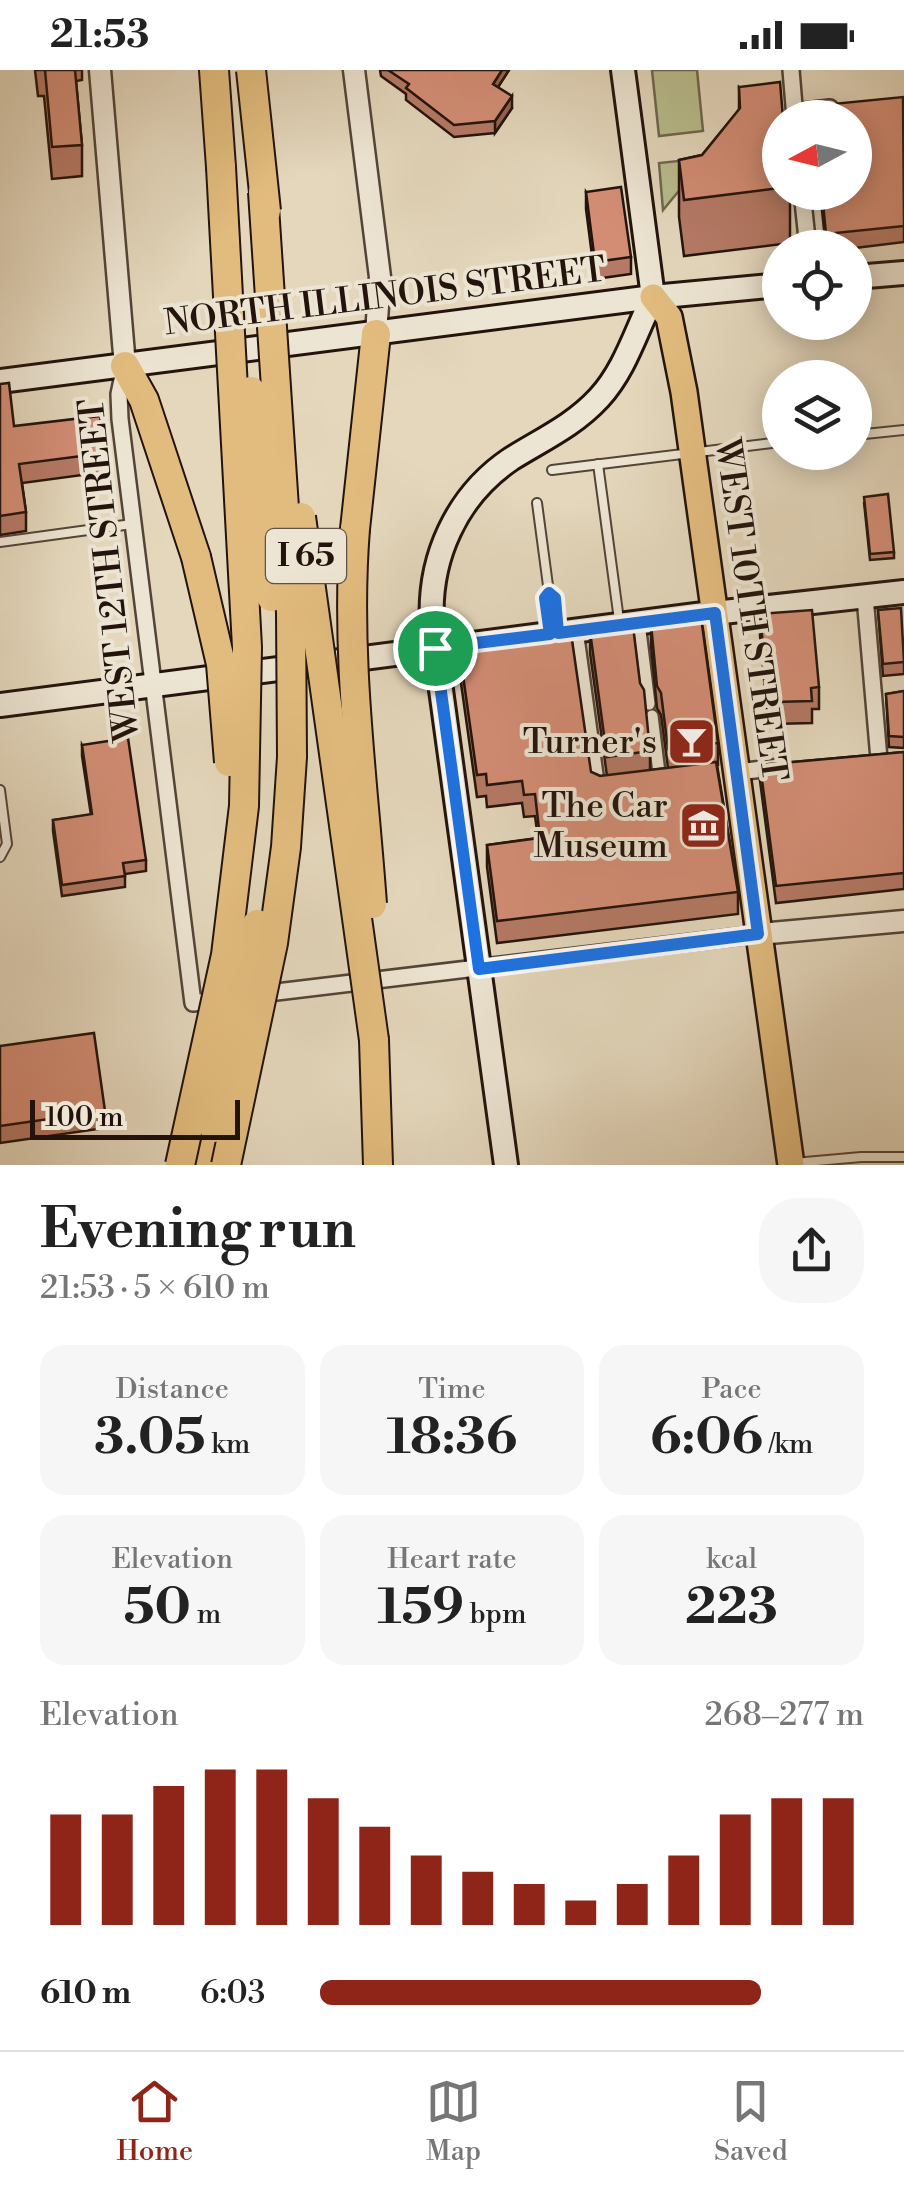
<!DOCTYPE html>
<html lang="en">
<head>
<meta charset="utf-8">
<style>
	:root { --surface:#fff; --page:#f6f6f6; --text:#222; --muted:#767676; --line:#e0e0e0; --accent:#8f2418 }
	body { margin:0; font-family:"Libre Bodoni",serif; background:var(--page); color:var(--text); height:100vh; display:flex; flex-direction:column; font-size:38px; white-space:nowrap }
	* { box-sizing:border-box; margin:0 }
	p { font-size:32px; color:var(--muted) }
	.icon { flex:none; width:55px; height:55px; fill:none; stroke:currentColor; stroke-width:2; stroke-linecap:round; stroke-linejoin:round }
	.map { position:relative; height:1095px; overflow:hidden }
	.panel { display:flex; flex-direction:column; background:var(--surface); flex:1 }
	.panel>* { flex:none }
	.needle { width:65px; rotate:263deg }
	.buttons { position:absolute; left:762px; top:30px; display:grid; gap:20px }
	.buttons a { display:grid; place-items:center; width:110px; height:110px; border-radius:50%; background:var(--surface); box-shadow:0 5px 25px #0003; font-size:50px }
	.scale { position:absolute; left:30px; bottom:25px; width:210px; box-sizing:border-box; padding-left:10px; border:5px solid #23130c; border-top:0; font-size:28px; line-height:35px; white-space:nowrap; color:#23130c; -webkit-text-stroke:8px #ede5d3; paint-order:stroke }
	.pin { position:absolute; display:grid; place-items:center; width:85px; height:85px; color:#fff; margin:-42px; border:5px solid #fff; border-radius:50%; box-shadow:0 2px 10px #0007 }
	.round { display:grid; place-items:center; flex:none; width:105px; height:105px; border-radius:40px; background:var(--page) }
	.summary { display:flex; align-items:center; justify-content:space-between; height:170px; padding:0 40px }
	h1 { font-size:55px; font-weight:700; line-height:75px }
	.metrics { display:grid; grid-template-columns:repeat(3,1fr); gap:15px; height:170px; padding:10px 40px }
	.metrics div { display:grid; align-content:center; border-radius:25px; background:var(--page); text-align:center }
	.metrics b { font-size:50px; font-weight:700 }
	.metrics small { font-size:28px; font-weight:400 }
	.metrics p { font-size:28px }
	.chart { height:280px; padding:20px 40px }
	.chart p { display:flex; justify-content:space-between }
	.chart svg { width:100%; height:180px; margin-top:10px; stroke:var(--accent); stroke-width:6 }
	ul { padding:0 40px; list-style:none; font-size:32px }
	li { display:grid; grid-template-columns:160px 120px 1fr; align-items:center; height:75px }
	li i { height:25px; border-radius:12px; background:var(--accent) }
	.status { display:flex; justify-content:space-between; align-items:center; height:70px; padding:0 50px; background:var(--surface); direction:ltr }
	.status svg { height:28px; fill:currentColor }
	.tabs { display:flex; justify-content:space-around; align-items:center; height:140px; border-top:2px solid var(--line); background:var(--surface); font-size:28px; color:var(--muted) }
	.tabs a { display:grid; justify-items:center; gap:5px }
	.tabs .on { color:var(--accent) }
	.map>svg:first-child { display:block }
	.green { fill:#b9bd8d; stroke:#6e684c; stroke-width:2.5 }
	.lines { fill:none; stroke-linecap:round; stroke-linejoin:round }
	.service-casing { stroke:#534438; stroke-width:12 }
	.pedestrian-casing { stroke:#534438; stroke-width:16 }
	.minor-casing { stroke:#534438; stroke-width:20 }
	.tertiary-casing { stroke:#534438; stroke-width:25 }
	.secondary-casing { stroke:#23130c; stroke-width:28 }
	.primary-casing { stroke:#23130c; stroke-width:30 }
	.motorway-casing { stroke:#23130c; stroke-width:32 }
	.service { stroke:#ede5d3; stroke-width:8 }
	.pedestrian { stroke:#ede5d3; stroke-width:11 }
	.minor { stroke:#ede5d3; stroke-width:15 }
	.tertiary { stroke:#ede5d3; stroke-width:20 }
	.secondary { stroke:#ede5d3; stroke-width:22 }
	.primary { stroke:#e2bc7e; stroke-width:25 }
	.motorway { stroke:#e2bc7e; stroke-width:28 }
	.motorway-bridge-casing { stroke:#23130c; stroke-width:32; stroke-linecap:butt }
	.motorway-bridge { stroke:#e2bc7e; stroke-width:28 }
	.wall { fill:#b57965; stroke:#23130c; stroke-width:2.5 }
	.shaded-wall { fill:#946352; stroke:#23130c; stroke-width:2.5 }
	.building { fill:#d38d75; stroke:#23130c; stroke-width:2.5 }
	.route-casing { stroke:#fff; stroke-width:20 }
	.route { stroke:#1a73e8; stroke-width:12 }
	.labels { text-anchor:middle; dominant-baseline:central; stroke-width:8; stroke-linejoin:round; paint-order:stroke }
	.shield { fill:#ede5d3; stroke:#605248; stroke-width:2.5 }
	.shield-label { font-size:32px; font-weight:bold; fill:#23130c }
	.street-label { font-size:35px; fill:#23130c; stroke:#ede5d3 }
	.poi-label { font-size:35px; fill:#23130c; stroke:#ede5d3; text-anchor:end }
</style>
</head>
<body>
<div class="status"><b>21:53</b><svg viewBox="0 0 49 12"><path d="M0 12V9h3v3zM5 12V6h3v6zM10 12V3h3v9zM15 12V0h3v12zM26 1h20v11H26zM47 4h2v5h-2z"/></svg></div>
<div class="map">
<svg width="904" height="1095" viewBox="0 0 904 1095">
	<rect width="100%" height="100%" fill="#e4d7bc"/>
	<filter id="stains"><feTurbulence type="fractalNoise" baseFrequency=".002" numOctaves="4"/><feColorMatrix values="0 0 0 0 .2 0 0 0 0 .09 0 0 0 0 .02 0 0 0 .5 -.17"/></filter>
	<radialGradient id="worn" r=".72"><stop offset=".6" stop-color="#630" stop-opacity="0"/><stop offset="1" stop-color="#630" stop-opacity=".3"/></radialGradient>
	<g class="green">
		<path d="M652,0H697L703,61L659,66Z"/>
		<path d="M706,88L663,140L659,93Z"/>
	</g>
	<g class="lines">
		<defs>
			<g id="service">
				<path d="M855,365L904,360"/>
				<path d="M598,394L619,550"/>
				<path d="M552,400L780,372"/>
				<path d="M537,433L549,523L545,528L549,561"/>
				<path d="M0,472L132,454"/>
				<path d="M549,523L555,528L558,561"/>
				<path d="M0,720L7,774L0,787"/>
				<path d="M794,1093L861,1087H904"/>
			</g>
			<g id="pedestrian">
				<path d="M639,553L649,634"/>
				<path d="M577,560L599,719"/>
				<path d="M652,646L660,711"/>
			</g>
			<g id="minor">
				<path d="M791,0L795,48"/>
				<path d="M795,42L830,38"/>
				<path d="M802,122L808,178"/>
				<path d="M125,296L119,324L120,349L193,933L222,929"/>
				<path d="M865,527L879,689"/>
				<path d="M737,702L780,697"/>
				<path d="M260,924L759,864"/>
			</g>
			<g id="tertiary">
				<path d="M100,0L125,296"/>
				<path d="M354,0L380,207L376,264"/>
				<path d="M759,864L904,851"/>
			</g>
			<g id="secondary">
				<path d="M623,0L653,227"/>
				<path d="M855,207L904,203"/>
				<path d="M0,311L653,227L780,215"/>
				<path d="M0,635L696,545L904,522"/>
				<path d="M506,1095L432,554C428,489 456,426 511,389C543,369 573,356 599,328C625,300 636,261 653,227"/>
			</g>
			<path id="primary" d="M653,227L669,247L684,322L791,1095"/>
			<g id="motorway">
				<path d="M214,0L221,97"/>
				<path d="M125,296L144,330L196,487"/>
				<path d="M355,459L376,264"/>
				<path d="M374,970L378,1095"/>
				<path d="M206,1095L214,1058"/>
			</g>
		</defs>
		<use href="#service" class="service-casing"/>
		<use href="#pedestrian" class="pedestrian-casing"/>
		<use href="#minor" class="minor-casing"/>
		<use href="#tertiary" class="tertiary-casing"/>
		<use href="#secondary" class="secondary-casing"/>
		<use href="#primary" class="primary-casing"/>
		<use href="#motorway" class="motorway-casing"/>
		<use href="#service" class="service"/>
		<use href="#pedestrian" class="pedestrian"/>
		<use href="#minor" class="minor"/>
		<use href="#tertiary" class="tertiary"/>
		<use href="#secondary" class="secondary"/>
		<use href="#primary" class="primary"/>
		<use href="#motorway" class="motorway"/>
		<defs>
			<g id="motorway-bridge">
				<path d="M251,0L266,141"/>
				<path d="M251,321L271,527"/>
				<path d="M301,447L374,970"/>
				<path d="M355,459C345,584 363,709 372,834"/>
				<path d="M196,487L221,594L229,692"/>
				<path d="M214,1058L257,854"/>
				<path d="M180,1095L226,885L244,736L247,577L221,97"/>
				<path d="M226,1095L273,873L286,777L292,687L291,543L263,122"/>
			</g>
		</defs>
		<use href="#motorway-bridge" class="motorway-bridge-casing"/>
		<use href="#motorway-bridge" class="motorway-bridge"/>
	</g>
	<g class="wall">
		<path d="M35,0H82V10L76,11L82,75V106L52,109L44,26H38Z"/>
		<path d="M380,0H509L498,17L512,38L495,63L454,67L406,30V24L381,6Z"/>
		<path d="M739,17L780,48V122H790V173L684,186L679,147V90L702,85L739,40Z"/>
		<path d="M904,33V172L855,178H826L820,122H855V48H812V36Z"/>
		<path d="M586,122L631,187V204L595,209L586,139Z"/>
		<path d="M0,314L14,356L105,383V402L22,413L26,442V461L0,465Z"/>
		<path d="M864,432L894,482V488L870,490Z"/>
		<path d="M878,540L904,571V604L883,606Z"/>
		<path d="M760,544L819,617V639H812V653L774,654L773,641L767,642L760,566Z"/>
		<path d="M651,554L718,673V695H717L738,822V844L497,873L487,797V775L538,768L535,746L524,747L522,733L487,737L486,726L477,727L459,599V577L591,702L600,706H607L590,583V561L650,681V700L668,698L661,645L657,638L651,576Z"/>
		<path d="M904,621V678L889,677L886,624Z"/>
		<path d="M82,675L146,790V801L125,804V817L62,826L53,761V750L91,745L82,686Z"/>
		<path d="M904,682V819L776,833L760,711V695Z"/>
		<path d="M0,976L105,1041V1058L0,1073Z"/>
	</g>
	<g class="shaded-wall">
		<path d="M502,0H509L493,25V14Z"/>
		<path d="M512,26V38L495,63V51Z"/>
	</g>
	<g class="building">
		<path d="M45,0H75L82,75L52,77Z"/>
		<path d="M388,0H502L493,14L512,26L495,51L454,55L406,18L409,14Z"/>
		<path d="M780,12L783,48H780V118L684,130L679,90L702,85L740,38L739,17Z"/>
		<path d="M903,27L904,156L826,164L822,122H855V48H813L812,36Z"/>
		<path d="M621,117L631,187L595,192L586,122Z"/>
		<path d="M9,313L14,356L100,346L105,383L19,394L26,442L0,446V314Z"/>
		<path d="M888,424L894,482L870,484L864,427Z"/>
		<path d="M901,538L904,592L883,594L878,540Z"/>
		<path d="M812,540L819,617L811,618L812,631L774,632L773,619L767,620L760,544Z"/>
		<path d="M701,547L718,673L668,679L661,623L657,616L651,554Z"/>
		<path d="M633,556L640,613L644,620L650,681L607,687L590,561Z"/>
		<path d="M571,563L591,702L600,706L716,692L738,822L497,851L487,775L540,768L535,724L524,725L522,711L487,715L486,704L477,705L459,577Z"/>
		<path d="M904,621V667L889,666L886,624Z"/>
		<path d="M128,668L146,790L123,793L125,806L62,815L53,750L92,744L82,675Z"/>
		<path d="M904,682V803L776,816L760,695Z"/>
		<path d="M94,963L105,1041L0,1056V976Z"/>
	</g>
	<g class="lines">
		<defs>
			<path id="route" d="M549,523L555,528L558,563L715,543L758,864L479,899L435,578L550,564L545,528Z"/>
		</defs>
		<use href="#route" class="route-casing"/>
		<use href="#route" class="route"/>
	</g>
	<defs>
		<symbol id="bar-square" viewBox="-11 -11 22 22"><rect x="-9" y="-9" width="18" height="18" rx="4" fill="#8f2418" stroke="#ede5d3"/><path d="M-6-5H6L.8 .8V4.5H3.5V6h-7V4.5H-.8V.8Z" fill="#fff"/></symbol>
		<symbol id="museum-square" viewBox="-11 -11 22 22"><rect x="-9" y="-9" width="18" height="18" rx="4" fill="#8f2418" stroke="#ede5d3"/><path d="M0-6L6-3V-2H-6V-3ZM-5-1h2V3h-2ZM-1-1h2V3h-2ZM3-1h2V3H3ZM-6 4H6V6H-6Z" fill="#fff"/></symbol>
	</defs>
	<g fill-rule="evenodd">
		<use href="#bar-square" x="664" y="644" width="55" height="55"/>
		<use href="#museum-square" x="676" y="728" width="55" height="55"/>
	</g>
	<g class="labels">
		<rect class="shield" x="266" y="459" width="80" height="54" rx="8"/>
		<g class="shield-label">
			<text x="306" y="486">I 65</text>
		</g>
		<g class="street-label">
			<text transform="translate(385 227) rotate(-7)">NORTH ILLINOIS STREET</text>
			<text transform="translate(110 500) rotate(-96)">WEST 12TH STREET</text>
			<text transform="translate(750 540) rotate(82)">WEST 10TH STREET</text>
		</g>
		<g class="poi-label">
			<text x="657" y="672">Turner's</text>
			<text x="668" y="736">The Car<tspan x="668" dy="40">Museum</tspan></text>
		</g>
	</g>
	<rect width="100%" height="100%" filter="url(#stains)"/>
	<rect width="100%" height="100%" fill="url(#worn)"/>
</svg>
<div class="buttons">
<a><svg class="needle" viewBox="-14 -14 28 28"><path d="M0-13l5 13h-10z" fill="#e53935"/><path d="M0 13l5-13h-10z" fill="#767676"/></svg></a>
<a><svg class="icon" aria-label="locate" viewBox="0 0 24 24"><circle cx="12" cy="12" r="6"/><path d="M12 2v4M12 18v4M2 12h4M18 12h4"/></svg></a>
<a><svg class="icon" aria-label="layers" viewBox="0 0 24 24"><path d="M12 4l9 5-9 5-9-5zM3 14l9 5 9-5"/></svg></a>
</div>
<div class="scale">100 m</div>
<div class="pin" style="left:435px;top:578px;background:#1e9e55"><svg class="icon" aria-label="arrive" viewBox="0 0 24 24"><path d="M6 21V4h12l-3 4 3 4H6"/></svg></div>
</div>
<section class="panel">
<div class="summary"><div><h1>Evening run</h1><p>21:53 · 5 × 610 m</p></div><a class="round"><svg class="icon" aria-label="share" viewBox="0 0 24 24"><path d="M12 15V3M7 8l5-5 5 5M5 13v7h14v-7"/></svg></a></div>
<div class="metrics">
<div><p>Distance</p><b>3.05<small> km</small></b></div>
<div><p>Time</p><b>18:36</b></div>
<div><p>Pace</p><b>6:06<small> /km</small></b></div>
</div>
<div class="metrics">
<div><p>Elevation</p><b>50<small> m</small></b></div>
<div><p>Heart rate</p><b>159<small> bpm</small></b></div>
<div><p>kcal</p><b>223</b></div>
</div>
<div class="chart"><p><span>Elevation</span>268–277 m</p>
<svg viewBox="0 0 160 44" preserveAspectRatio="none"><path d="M5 44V17M15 44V17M25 44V10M35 44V6M45 44V6M55 44V13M65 44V20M75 44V27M85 44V31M95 44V34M105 44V38M115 44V34M125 44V27M135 44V17M145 44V13M155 44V13"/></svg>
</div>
<ul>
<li><b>610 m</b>6:03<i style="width:81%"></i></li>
</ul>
</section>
<nav class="tabs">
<a class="on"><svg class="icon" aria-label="home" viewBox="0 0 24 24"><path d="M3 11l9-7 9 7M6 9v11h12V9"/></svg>Home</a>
<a><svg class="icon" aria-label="map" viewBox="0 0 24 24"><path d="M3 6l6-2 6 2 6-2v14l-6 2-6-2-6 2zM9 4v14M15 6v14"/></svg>Map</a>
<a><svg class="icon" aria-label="saved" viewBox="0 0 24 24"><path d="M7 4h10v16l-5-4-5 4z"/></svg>Saved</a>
</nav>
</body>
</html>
